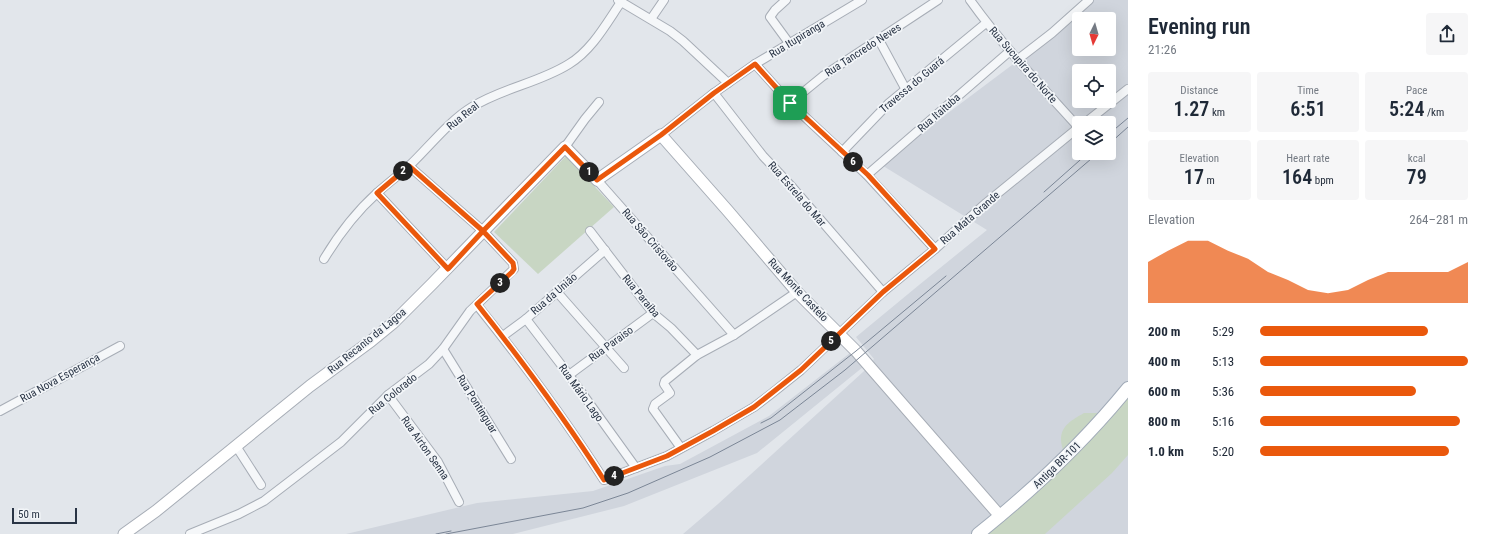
<!DOCTYPE html>
<html lang="en">
<head>
<meta charset="utf-8">
<style>
	:root { --surface:#fff; --page:#f6f6f7; --text:#1f2937; --muted:#747a83; --accent:#ea580c }
	body { margin:0; font-family:"Roboto Condensed",sans-serif; background:var(--page); color:var(--text); height:100vh; display:flex; flex-direction:column; font-size:15px; white-space:nowrap }
	* { box-sizing:border-box; margin:0 }
	p { font-size:13px; color:var(--muted) }
	.icon { flex:none; width:22px; height:22px; fill:none; stroke:currentColor; stroke-width:2; stroke-linecap:round; stroke-linejoin:round }
	.map { position:relative; flex:1; overflow:hidden }
	.details { display:flex; flex-direction:column; background:var(--surface); width:360px }
	.details>* { flex:none }
	.needle { width:26px; rotate:185deg }
	.tools { position:absolute; left:1072px; top:12px; display:grid; gap:8px }
	.tools a { display:grid; place-items:center; width:44px; height:44px; border-radius:4px; background:var(--surface); box-shadow:0 4px 16px #0002; font-size:20px }
	.scale { position:absolute; left:12px; bottom:10px; width:65px; box-sizing:border-box; padding-left:4px; border:2px solid #293445; border-top:0; font-size:11px; line-height:14px; white-space:nowrap; color:#293445; -webkit-text-stroke:3px #f2f5f8; paint-order:stroke }
	.pin { position:absolute; display:grid; place-items:center; width:34px; height:34px; color:#fff; margin:-17px; border-radius:8px; box-shadow:0 2px 6px #0006 }
	.km { position:absolute; width:20px; height:20px; margin:-10px; border-radius:50%; background:#222; color:#fff; font-size:11px; line-height:20px; text-align:center }
	.round { display:grid; place-items:center; flex:none; width:42px; height:42px; border-radius:4px; background:var(--page) }
	.head { display:flex; align-items:center; justify-content:space-between; height:68px; padding:0 20px }
	h1 { font-size:22px; font-weight:600; line-height:30px }
	.figures { display:grid; grid-template-columns:repeat(3,1fr); gap:6px; height:68px; padding:4px 20px }
	.figures div { display:grid; align-content:center; border-radius:4px; background:var(--page); text-align:center }
	.figures b { font-size:20px; font-weight:600 }
	.figures small { font-size:11px; font-weight:400 }
	.figures p { font-size:11px }
	.chart { height:112px; padding:8px 20px }
	.chart p { display:flex; justify-content:space-between }
	.chart svg { width:100%; height:72px; margin-top:4px; fill:var(--accent); opacity:.7 }
	ul { padding:0 20px; list-style:none; font-size:13px }
	li { display:grid; grid-template-columns:64px 48px 1fr; align-items:center; height:30px }
	li i { height:10px; border-radius:5px; background:var(--accent) }
	main { display:flex; flex:1; min-height:0 }
	.map>svg:first-child { display:block }
	.built { fill:#d0d5dd; fill-rule:evenodd }
	.green { fill:#c8d6c3 }
	.lines { fill:none; stroke-linecap:round; stroke-linejoin:round }
	.street-casing { stroke:#a7adb6; stroke-width:10 }
	.secondary-casing { stroke:#a7adb6; stroke-width:13 }
	.primary-casing { stroke:#a1abb8; stroke-width:14 }
	.street { stroke:#f5f7f9; stroke-width:8 }
	.secondary { stroke:#fff; stroke-width:11 }
	.primary { stroke:#fff; stroke-width:12 }
	.tram { stroke:#7b8696; stroke-width:1 }
	.route-casing { stroke:#fff; stroke-width:8 }
	.route { stroke:#ea580c; stroke-width:5 }
	.labels { text-anchor:middle; dominant-baseline:central; stroke-width:3.5; stroke-linejoin:round; paint-order:stroke }
	.street-label { font-size:11px; fill:#293445; stroke:#f2f5f8 }
</style>
</head>
<body>
<main>
<div class="map">
<svg width="1128" height="534" viewBox="0 0 1128 534">
	<rect width="100%" height="100%" fill="#e2e6eb"/>
	<g class="built">
		<path d="M1084,0H1128V534H683L718,504L874,362L873,360L874,359L856,337L919,285L987,230L880,164L1028,53ZM1079,19H1109V49H1079ZM1079,71H1109V101H1079ZM1079,123H1109V153H1079Z"/>
		<path d="M850,353L863,367L757,453L624,506L513,534H346L477,503L593,491L665,466L680,464L769,416Z"/>
	</g>
	<g class="green">
		<path d="M566,156L614,207L538,274L494,232Z"/>
		<path d="M1128,388V455L1112,473L1045,534H978Z"/>
		<path d="M1084,413H1098L1063,450C1056,429 1068,422 1084,413Z"/>
	</g>
	<g class="lines">
		<defs>
			<g id="street">
				<path d="M618,0L670,31L683,41L728,83"/>
				<path d="M786,0L775,10L770,17L789,43"/>
				<path d="M970,0C1003,46 1041,86 1079,128"/>
				<path d="M651,19L664,0"/>
				<path d="M879,40L905,88"/>
				<path d="M1017,60L1052,33L1089,0"/>
				<path d="M755,64L790,103L867,175L935,249"/>
				<path d="M714,93L763,156L793,188L883,292"/>
				<path d="M790,103L823,76L938,0"/>
				<path d="M1085,123L1128,89"/>
				<path d="M661,135L714,93L755,64L862,0"/>
				<path d="M565,147L585,119L599,102"/>
				<path d="M842,152L889,103L986,23"/>
				<path d="M867,175L1010,51"/>
				<path d="M597,180L734,335"/>
				<path d="M377,193L448,269"/>
				<path d="M590,231L653,313L671,328L697,355"/>
				<path d="M324,259C339,234 356,212 377,193C388,183 399,175 410,165C429,147 449,121 472,107C502,88 539,83 569,64C592,50 606,24 621,2"/>
				<path d="M557,292L624,368"/>
				<path d="M477,305C522,361 565,419 604,480L667,456L713,431L754,407L771,394L801,370L883,292L935,249L986,203L1079,127"/>
				<path d="M526,319L569,375L636,468"/>
				<path d="M503,336L526,319L605,250"/>
				<path d="M443,349L511,459"/>
				<path d="M569,375L653,313"/>
				<path d="M388,395L438,462L459,502"/>
				<path d="M0,411L120,346"/>
				<path d="M236,446L261,485"/>
				<path d="M681,448L653,409L655,404L670,393L664,384L665,381L697,355L734,335L797,292"/>
				<path d="M190,534L239,514L264,501L341,442L388,395L429,364L443,349L470,311L514,269L513,263L483,231L409,166"/>
			</g>
			<path id="secondary" d="M124,534L156,511L310,386L371,341L393,323L432,284L565,147L597,180L661,135L728,211L797,292L856,351L1000,516"/>
			<path id="primary" d="M978,534C1033,490 1084,442 1128,388"/>
		</defs>
		<use href="#street" class="street-casing"/>
		<use href="#secondary" class="secondary-casing"/>
		<use href="#primary" class="primary-casing"/>
		<use href="#street" class="street"/>
		<use href="#secondary" class="secondary"/>
		<use href="#primary" class="primary"/>
		<g class="tram">
			<path d="M1109,134L1128,118"/>
			<path d="M1109,144L1128,127"/>
			<path d="M1044,192L1088,153"/>
			<path d="M761,423L771,418L856,351L946,276"/>
			<path d="M436,534L451,531"/>
			<path d="M446,534L583,508L628,493L710,457L780,420L845,370L1098,153"/>
		</g>
	</g>
	<g class="lines">
		<defs>
			<path id="route" d="M790,103L755,64L714,93L661,135L597,180L565,147L483,231L409,166L377,193L448,269L483,231L513,263L514,269L512,272L477,304C522,361 565,419 604,480L667,456L713,431L754,407L801,370L883,292L935,249L868,175L790,103"/>
		</defs>
		<use href="#route" class="route-casing"/>
		<use href="#route" class="route"/>
	</g>
	<g class="labels">
		<g class="street-label">
			<text transform="translate(797 39) rotate(-31)">Rua Itupiranga</text>
			<text transform="translate(863 50) rotate(-33)">Rua Tancredo Neves</text>
			<text transform="translate(1023 65) rotate(49)">Rua Sucupira do Norte</text>
			<text transform="translate(912 85) rotate(-40)">Travessa do Guará</text>
			<text transform="translate(939 113) rotate(-41)">Rua Itaituba</text>
			<text transform="translate(463 116) rotate(-39)">Rua Real</text>
			<text transform="translate(797 194) rotate(49)">Rua Estrela do Mar</text>
			<text transform="translate(970 218) rotate(-41)">Rua Mata Grande</text>
			<text transform="translate(650 240) rotate(49)">Rua São Cristovão</text>
			<text transform="translate(798 290) rotate(47)">Rua Monte Castelo</text>
			<text transform="translate(554 294) rotate(-41)">Rua da União</text>
			<text transform="translate(641 296) rotate(50)">Rua Paraiba</text>
			<text transform="translate(367 341) rotate(-39)">Rua Recanto da Lagoa</text>
			<text transform="translate(611 344) rotate(-36)">Rua Paraiso</text>
			<text transform="translate(60 378) rotate(-29)">Rua Nova Esperança</text>
			<text transform="translate(581 393) rotate(54)">Rua Mário Lago</text>
			<text transform="translate(393 394) rotate(-39)">Rua Colorado</text>
			<text transform="translate(477 404) rotate(58)">Rua Pontinguar</text>
			<text transform="translate(425 448) rotate(55)">Rua Airton Senna</text>
			<text transform="translate(1057 465) rotate(-44)">Antiga BR-101</text>
		</g>
	</g>
</svg>
<div class="tools">
<a><svg class="needle" viewBox="-14 -14 28 28"><path d="M0-13l5 13h-10z" fill="#e53935"/><path d="M0 13l5-13h-10z" fill="#747a83"/></svg></a>
<a><svg class="icon" aria-label="locate" viewBox="0 0 24 24"><circle cx="12" cy="12" r="6"/><path d="M12 2v4M12 18v4M2 12h4M18 12h4"/></svg></a>
<a><svg class="icon" aria-label="layers" viewBox="0 0 24 24"><path d="M12 4l9 5-9 5-9-5zM3 14l9 5 9-5"/></svg></a>
</div>
<div class="scale">50 m</div>
<div class="pin" style="left:790px;top:103px;background:#1e9e55"><svg class="icon" aria-label="arrive" viewBox="0 0 24 24"><path d="M6 21V4h12l-3 4 3 4H6"/></svg></div>
<b class="km" style="left:589px;top:172px">1</b>
<b class="km" style="left:403px;top:171px">2</b>
<b class="km" style="left:500px;top:283px">3</b>
<b class="km" style="left:614px;top:476px">4</b>
<b class="km" style="left:831px;top:341px">5</b>
<b class="km" style="left:853px;top:162px">6</b>
</div>
<section class="details">
<div class="head"><div><h1>Evening run</h1><p>21:26</p></div><a class="round"><svg class="icon" aria-label="share" viewBox="0 0 24 24"><path d="M12 15V3M7 8l5-5 5 5M5 13v7h14v-7"/></svg></a></div>
<div class="figures">
<div><p>Distance</p><b>1.27<small> km</small></b></div>
<div><p>Time</p><b>6:51</b></div>
<div><p>Pace</p><b>5:24<small> /km</small></b></div>
</div>
<div class="figures">
<div><p>Elevation</p><b>17<small> m</small></b></div>
<div><p>Heart rate</p><b>164<small> bpm</small></b></div>
<div><p>kcal</p><b>79</b></div>
</div>
<div class="chart"><p><span>Elevation</span>264–281 m</p>
<svg viewBox="0 0 160 44" preserveAspectRatio="none"><path d="M0 44V19L10 12L20 6L30 6L40 12L50 17L60 25L70 30L80 36L90 38L100 36L110 30L120 25L130 25L140 25L150 25L160 19V44z"/></svg>
</div>
<ul>
<li><b>200 m</b>5:29<i style="width:81%"></i></li>
<li><b>400 m</b>5:13<i style="width:100%"></i></li>
<li><b>600 m</b>5:36<i style="width:75%"></i></li>
<li><b>800 m</b>5:16<i style="width:96%"></i></li>
<li><b>1.0 km</b>5:20<i style="width:91%"></i></li>
</ul>
</section>
</main>
</body>
</html>
